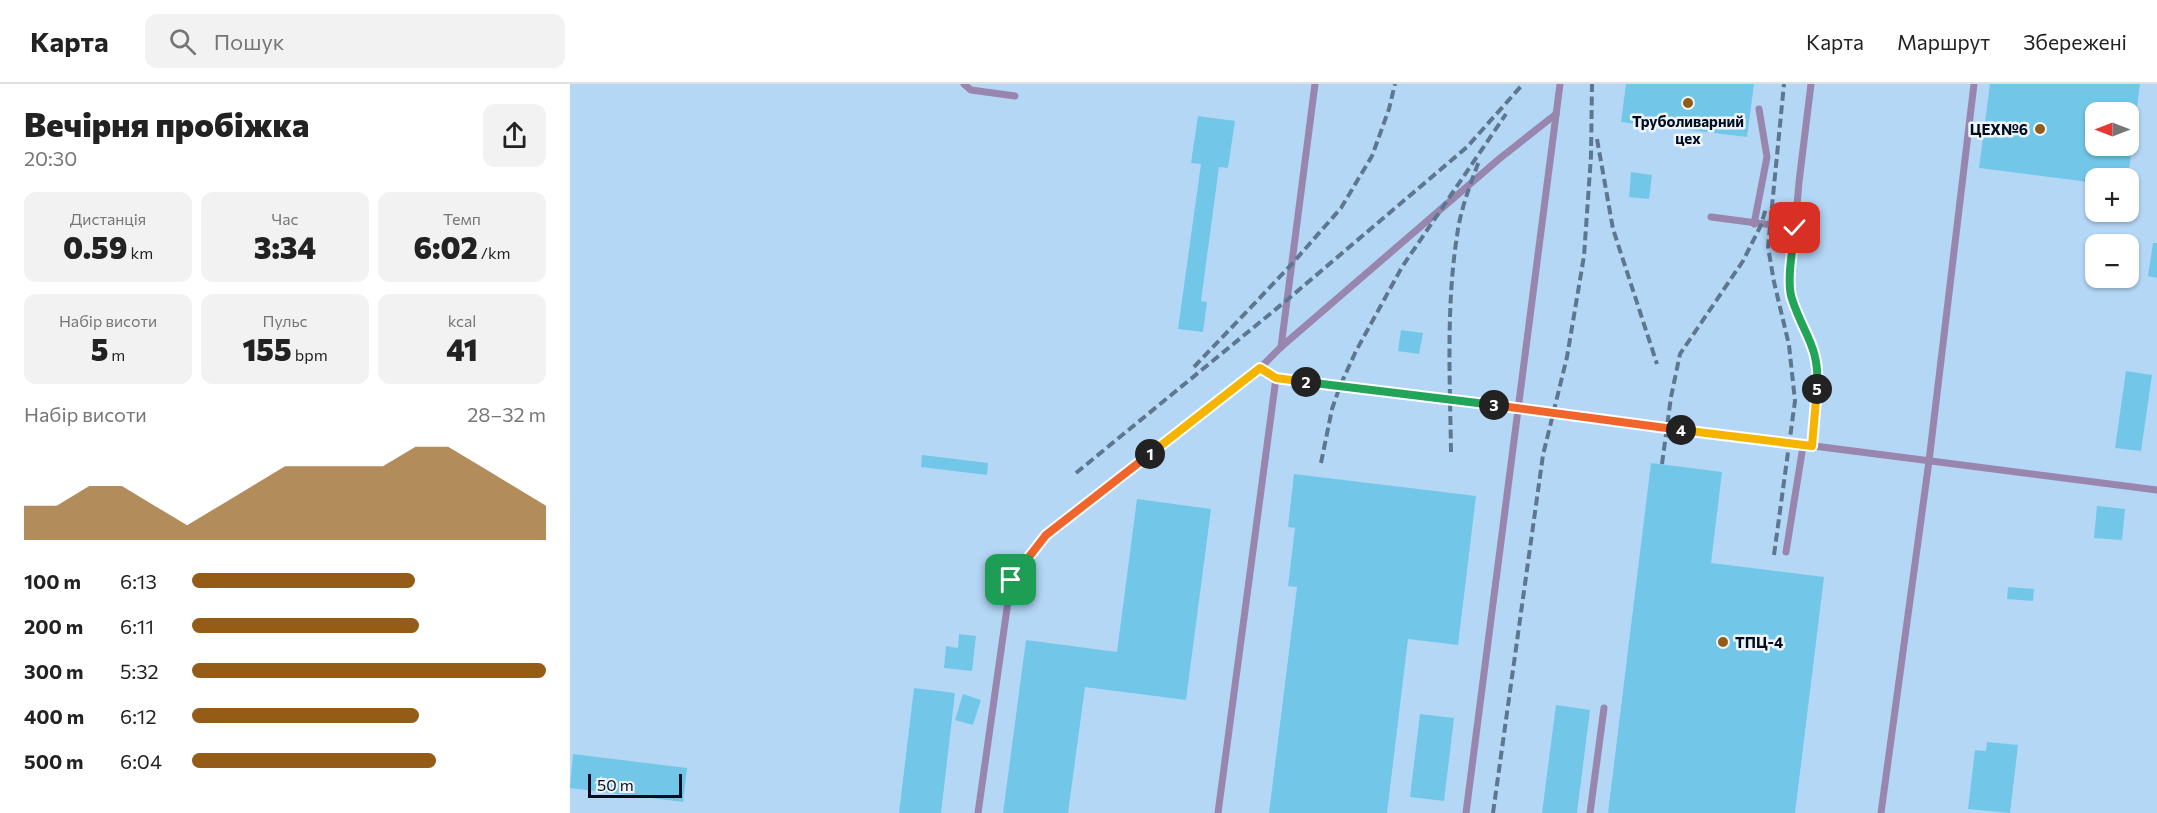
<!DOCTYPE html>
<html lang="uk">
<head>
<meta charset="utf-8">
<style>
	:root { --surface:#fff; --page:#f2f2f2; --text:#222; --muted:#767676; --line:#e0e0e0; --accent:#945c16 }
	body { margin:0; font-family:Commissioner,sans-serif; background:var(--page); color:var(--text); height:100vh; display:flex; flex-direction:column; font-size:22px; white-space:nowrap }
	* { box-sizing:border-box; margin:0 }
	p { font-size:20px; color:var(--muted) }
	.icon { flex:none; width:33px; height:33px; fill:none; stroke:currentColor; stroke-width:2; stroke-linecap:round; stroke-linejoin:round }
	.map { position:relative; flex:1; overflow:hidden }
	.drawer { display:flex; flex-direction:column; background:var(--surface); width:570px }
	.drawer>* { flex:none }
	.needle { width:39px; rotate:270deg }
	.tools { position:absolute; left:1515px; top:18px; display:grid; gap:12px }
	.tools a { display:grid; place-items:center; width:54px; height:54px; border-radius:12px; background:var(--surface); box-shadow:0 2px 4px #0004; font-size:30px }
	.scale { position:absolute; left:18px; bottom:15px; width:94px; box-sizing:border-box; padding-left:6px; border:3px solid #000d1f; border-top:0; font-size:16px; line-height:21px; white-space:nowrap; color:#000d1f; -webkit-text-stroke:4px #eef4f9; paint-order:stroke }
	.pin { position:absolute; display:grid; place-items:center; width:51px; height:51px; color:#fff; margin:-26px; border-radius:12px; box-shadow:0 3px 9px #0006 }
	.km { position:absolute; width:30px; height:30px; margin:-15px; border-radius:50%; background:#222; color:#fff; font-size:16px; line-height:30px; text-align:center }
	.round { display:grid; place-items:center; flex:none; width:63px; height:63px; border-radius:12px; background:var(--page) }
	.overview { display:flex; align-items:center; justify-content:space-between; height:102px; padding:0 24px }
	h1 { font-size:33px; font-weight:800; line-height:45px }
	.metrics { display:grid; grid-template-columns:repeat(3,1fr); gap:9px; height:102px; padding:6px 24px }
	.metrics div { display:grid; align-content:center; border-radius:12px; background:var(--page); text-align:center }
	.metrics b { font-size:30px; font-weight:800 }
	.metrics small { font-size:16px; font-weight:400 }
	.metrics p { font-size:16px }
	.chart { height:168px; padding:12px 24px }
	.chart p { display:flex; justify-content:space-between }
	.chart svg { width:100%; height:108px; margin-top:6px; fill:var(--accent); opacity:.7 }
	ul { padding:0 24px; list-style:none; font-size:20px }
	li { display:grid; grid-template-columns:96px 72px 1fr; align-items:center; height:45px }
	li i { height:15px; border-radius:8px; background:var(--accent) }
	header { display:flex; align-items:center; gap:36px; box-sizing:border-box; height:84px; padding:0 30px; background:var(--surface); border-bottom:2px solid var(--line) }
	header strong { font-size:28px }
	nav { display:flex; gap:33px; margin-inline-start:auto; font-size:21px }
	.search { width:420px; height:54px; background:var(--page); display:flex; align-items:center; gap:15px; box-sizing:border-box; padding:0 21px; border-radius:12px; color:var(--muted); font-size:22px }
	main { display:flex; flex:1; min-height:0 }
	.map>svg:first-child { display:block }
	.building { fill:#72c7e8; fill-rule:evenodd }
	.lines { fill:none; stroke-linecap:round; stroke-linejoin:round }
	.lane { stroke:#9986af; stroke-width:7 }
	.rail { stroke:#5e7790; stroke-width:4; stroke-dasharray:9 4.5; stroke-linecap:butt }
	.split-1-casing { stroke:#fff; stroke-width:12 }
	.split-2-casing { stroke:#fff; stroke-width:12 }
	.split-3-casing { stroke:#fff; stroke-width:12 }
	.split-4-casing { stroke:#fff; stroke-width:12 }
	.split-5-casing { stroke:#fff; stroke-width:12 }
	.split-6-casing { stroke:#fff; stroke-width:12 }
	.split-1 { stroke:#f0652b; stroke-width:8 }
	.split-2 { stroke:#f5b400; stroke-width:8 }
	.split-3 { stroke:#22a559; stroke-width:8 }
	.split-4 { stroke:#f0652b; stroke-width:8 }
	.split-5 { stroke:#f5b400; stroke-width:8 }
	.split-6 { stroke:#22a559; stroke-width:8 }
	.poi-dot { fill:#945c16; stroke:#eef4f9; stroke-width:2 }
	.labels { text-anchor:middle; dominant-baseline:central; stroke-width:5; stroke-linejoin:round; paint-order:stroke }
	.poi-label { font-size:15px; font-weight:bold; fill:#000d1f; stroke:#eef4f9 }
</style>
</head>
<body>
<header>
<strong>Карта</strong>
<div class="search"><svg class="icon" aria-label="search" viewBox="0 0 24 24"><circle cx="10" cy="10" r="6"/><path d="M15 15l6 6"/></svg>Пошук</div>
<nav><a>Карта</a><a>Маршрут</a><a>Збережені</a></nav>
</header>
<main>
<section class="drawer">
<div class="overview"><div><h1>Вечірня пробіжка</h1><p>20:30</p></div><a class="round"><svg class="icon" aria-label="share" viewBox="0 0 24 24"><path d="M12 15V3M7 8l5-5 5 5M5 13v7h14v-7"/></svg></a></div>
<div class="metrics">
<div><p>Дистанція</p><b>0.59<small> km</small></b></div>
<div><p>Час</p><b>3:34</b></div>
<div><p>Темп</p><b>6:02<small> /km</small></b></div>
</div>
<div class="metrics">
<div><p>Набір висоти</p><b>5<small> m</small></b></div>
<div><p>Пульс</p><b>155<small> bpm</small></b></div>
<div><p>kcal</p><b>41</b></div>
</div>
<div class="chart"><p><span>Набір висоти</span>28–32 m</p>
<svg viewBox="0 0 160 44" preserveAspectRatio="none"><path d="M0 44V30L10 30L20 22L30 22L40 30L50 38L60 30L70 22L80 14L90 14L100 14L110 14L120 6L130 6L140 14L150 22L160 30V44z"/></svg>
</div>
<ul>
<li><b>100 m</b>6:13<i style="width:63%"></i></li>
<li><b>200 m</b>6:11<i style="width:64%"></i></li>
<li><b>300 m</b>5:32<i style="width:100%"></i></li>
<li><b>400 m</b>6:12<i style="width:64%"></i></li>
<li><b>500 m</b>6:04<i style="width:69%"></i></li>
</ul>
</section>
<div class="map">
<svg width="1587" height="729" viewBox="0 0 1587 729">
	<rect width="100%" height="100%" fill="#b4d7f6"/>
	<g class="building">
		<path d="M1056,0H1184L1177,53L1051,38Z"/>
		<path d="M1420,0H1570L1558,94H1526V99L1409,84ZM1526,28H1558V62H1526Z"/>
		<path d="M628,32L665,37L658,84L649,83L631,217L637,218L633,248L608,245L631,80L621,79Z"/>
		<path d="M1061,88L1082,91L1079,115L1059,113Z"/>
		<path d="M1583,159H1587V194L1578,192Z"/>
		<path d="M831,246L853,249L849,270L828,267Z"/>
		<path d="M1556,287L1582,291L1571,367L1545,364Z"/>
		<path d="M352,371L418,379L417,391L351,383Z"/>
		<path d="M1081,379L1152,388L1141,479L1254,493L1225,729H1038Z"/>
		<path d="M724,390L906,412L888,561L838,555L817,729H699L727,503L718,502L725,444L718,443Z"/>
		<path d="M567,415L641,425L616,616L515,603L498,729H433L456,556L547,568Z"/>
		<path d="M1527,422L1555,425L1552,456L1524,454Z"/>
		<path d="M1438,503L1464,505L1463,517L1437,515Z"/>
		<path d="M389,550L406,552L402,587L374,584L376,562L388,564Z"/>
		<path d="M344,604L385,609L371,729H329Z"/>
		<path d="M393,610L411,616L403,641L385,636Z"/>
		<path d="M986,621L1020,626L1007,729H972Z"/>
		<path d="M850,630L884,634L874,717L840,713Z"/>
		<path d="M1417,658L1448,661L1440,729L1398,725L1405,666L1416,667Z"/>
		<path d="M3,670L117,684L113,718L0,704Z"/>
	</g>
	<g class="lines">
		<g class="lane">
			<path d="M394,0L401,6L445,12"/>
			<path d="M1241,0L1229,98L1220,201C1222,223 1236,241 1243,261C1254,293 1245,330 1242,362"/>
			<path d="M1141,133L1225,144"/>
			<path d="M1184,140L1197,73L1189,25"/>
			<path d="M711,263L745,0"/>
			<path d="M690,284L706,294L815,307L1587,406"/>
			<path d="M1216,468L1233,362"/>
			<path d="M408,729L441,496L476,451L690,284L711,263L929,75L986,30"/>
			<path d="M648,729L706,294"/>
			<path d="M896,729L990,0"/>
			<path d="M1020,729L1034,624"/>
			<path d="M1311,729L1359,377L1404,0"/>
		</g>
		<g class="rail">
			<path d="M1027,55L1043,145L1087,280"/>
			<path d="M624,283L721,181L771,124L802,72L819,25L825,0"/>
			<path d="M881,368C880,296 876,223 887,152C890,127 900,101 909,77"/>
			<path d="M751,379L762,325L770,302L786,267L832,183L936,30"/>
			<path d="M1092,380L1101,313L1110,270L1173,177L1191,141L1196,124"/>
			<path d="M506,389L717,216L897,63L953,0"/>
			<path d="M1204,471L1225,317L1219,261L1204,198L1198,163L1214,0"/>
			<path d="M923,729L973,371L997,273L1014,172L1021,72L1022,0"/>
		</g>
	</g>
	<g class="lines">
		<defs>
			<path id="split-1" d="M441,496L476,451L580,370"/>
			<path id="split-2" d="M580,370L690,284L706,294L736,298"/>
			<path id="split-3" d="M736,298L924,321"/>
			<path id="split-4" d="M924,321L1111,346"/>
			<path id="split-5" d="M1111,346L1242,362L1247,305"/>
			<path id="split-6" d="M1225,144C1223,163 1216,198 1222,215C1234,252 1250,262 1247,305"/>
		</defs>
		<use href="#split-1" class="split-1-casing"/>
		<use href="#split-2" class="split-2-casing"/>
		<use href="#split-3" class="split-3-casing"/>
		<use href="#split-4" class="split-4-casing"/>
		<use href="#split-5" class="split-5-casing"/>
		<use href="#split-6" class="split-6-casing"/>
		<use href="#split-1" class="split-1"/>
		<use href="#split-2" class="split-2"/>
		<use href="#split-3" class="split-3"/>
		<use href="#split-4" class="split-4"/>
		<use href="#split-5" class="split-5"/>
		<use href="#split-6" class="split-6"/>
	</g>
	<g class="poi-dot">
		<circle cx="1118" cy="19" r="6"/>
		<circle cx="1470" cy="45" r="6"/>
		<circle cx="1153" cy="558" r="6"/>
	</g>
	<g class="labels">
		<g class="poi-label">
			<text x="1118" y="37">Труболиварний<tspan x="1118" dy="17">цех</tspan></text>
			<text x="1458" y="45" text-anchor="end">ЦЕХ№6</text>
			<text x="1165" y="558" text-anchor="start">ТПЦ-4</text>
		</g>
	</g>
</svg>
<div class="tools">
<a><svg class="needle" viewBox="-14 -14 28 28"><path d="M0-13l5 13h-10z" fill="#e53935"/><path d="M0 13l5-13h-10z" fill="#767676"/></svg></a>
<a>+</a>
<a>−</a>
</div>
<div class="scale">50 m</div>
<div class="pin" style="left:441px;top:496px;background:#1e9e55"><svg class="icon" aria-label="arrive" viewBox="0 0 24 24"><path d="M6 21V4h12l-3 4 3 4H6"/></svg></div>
<div class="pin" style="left:1225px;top:144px;background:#d93025"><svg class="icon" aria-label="check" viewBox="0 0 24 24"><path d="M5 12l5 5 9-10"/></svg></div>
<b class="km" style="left:580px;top:370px">1</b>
<b class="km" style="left:736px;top:298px">2</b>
<b class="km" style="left:924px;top:321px">3</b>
<b class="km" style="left:1111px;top:346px">4</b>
<b class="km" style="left:1247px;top:305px">5</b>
</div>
</main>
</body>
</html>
